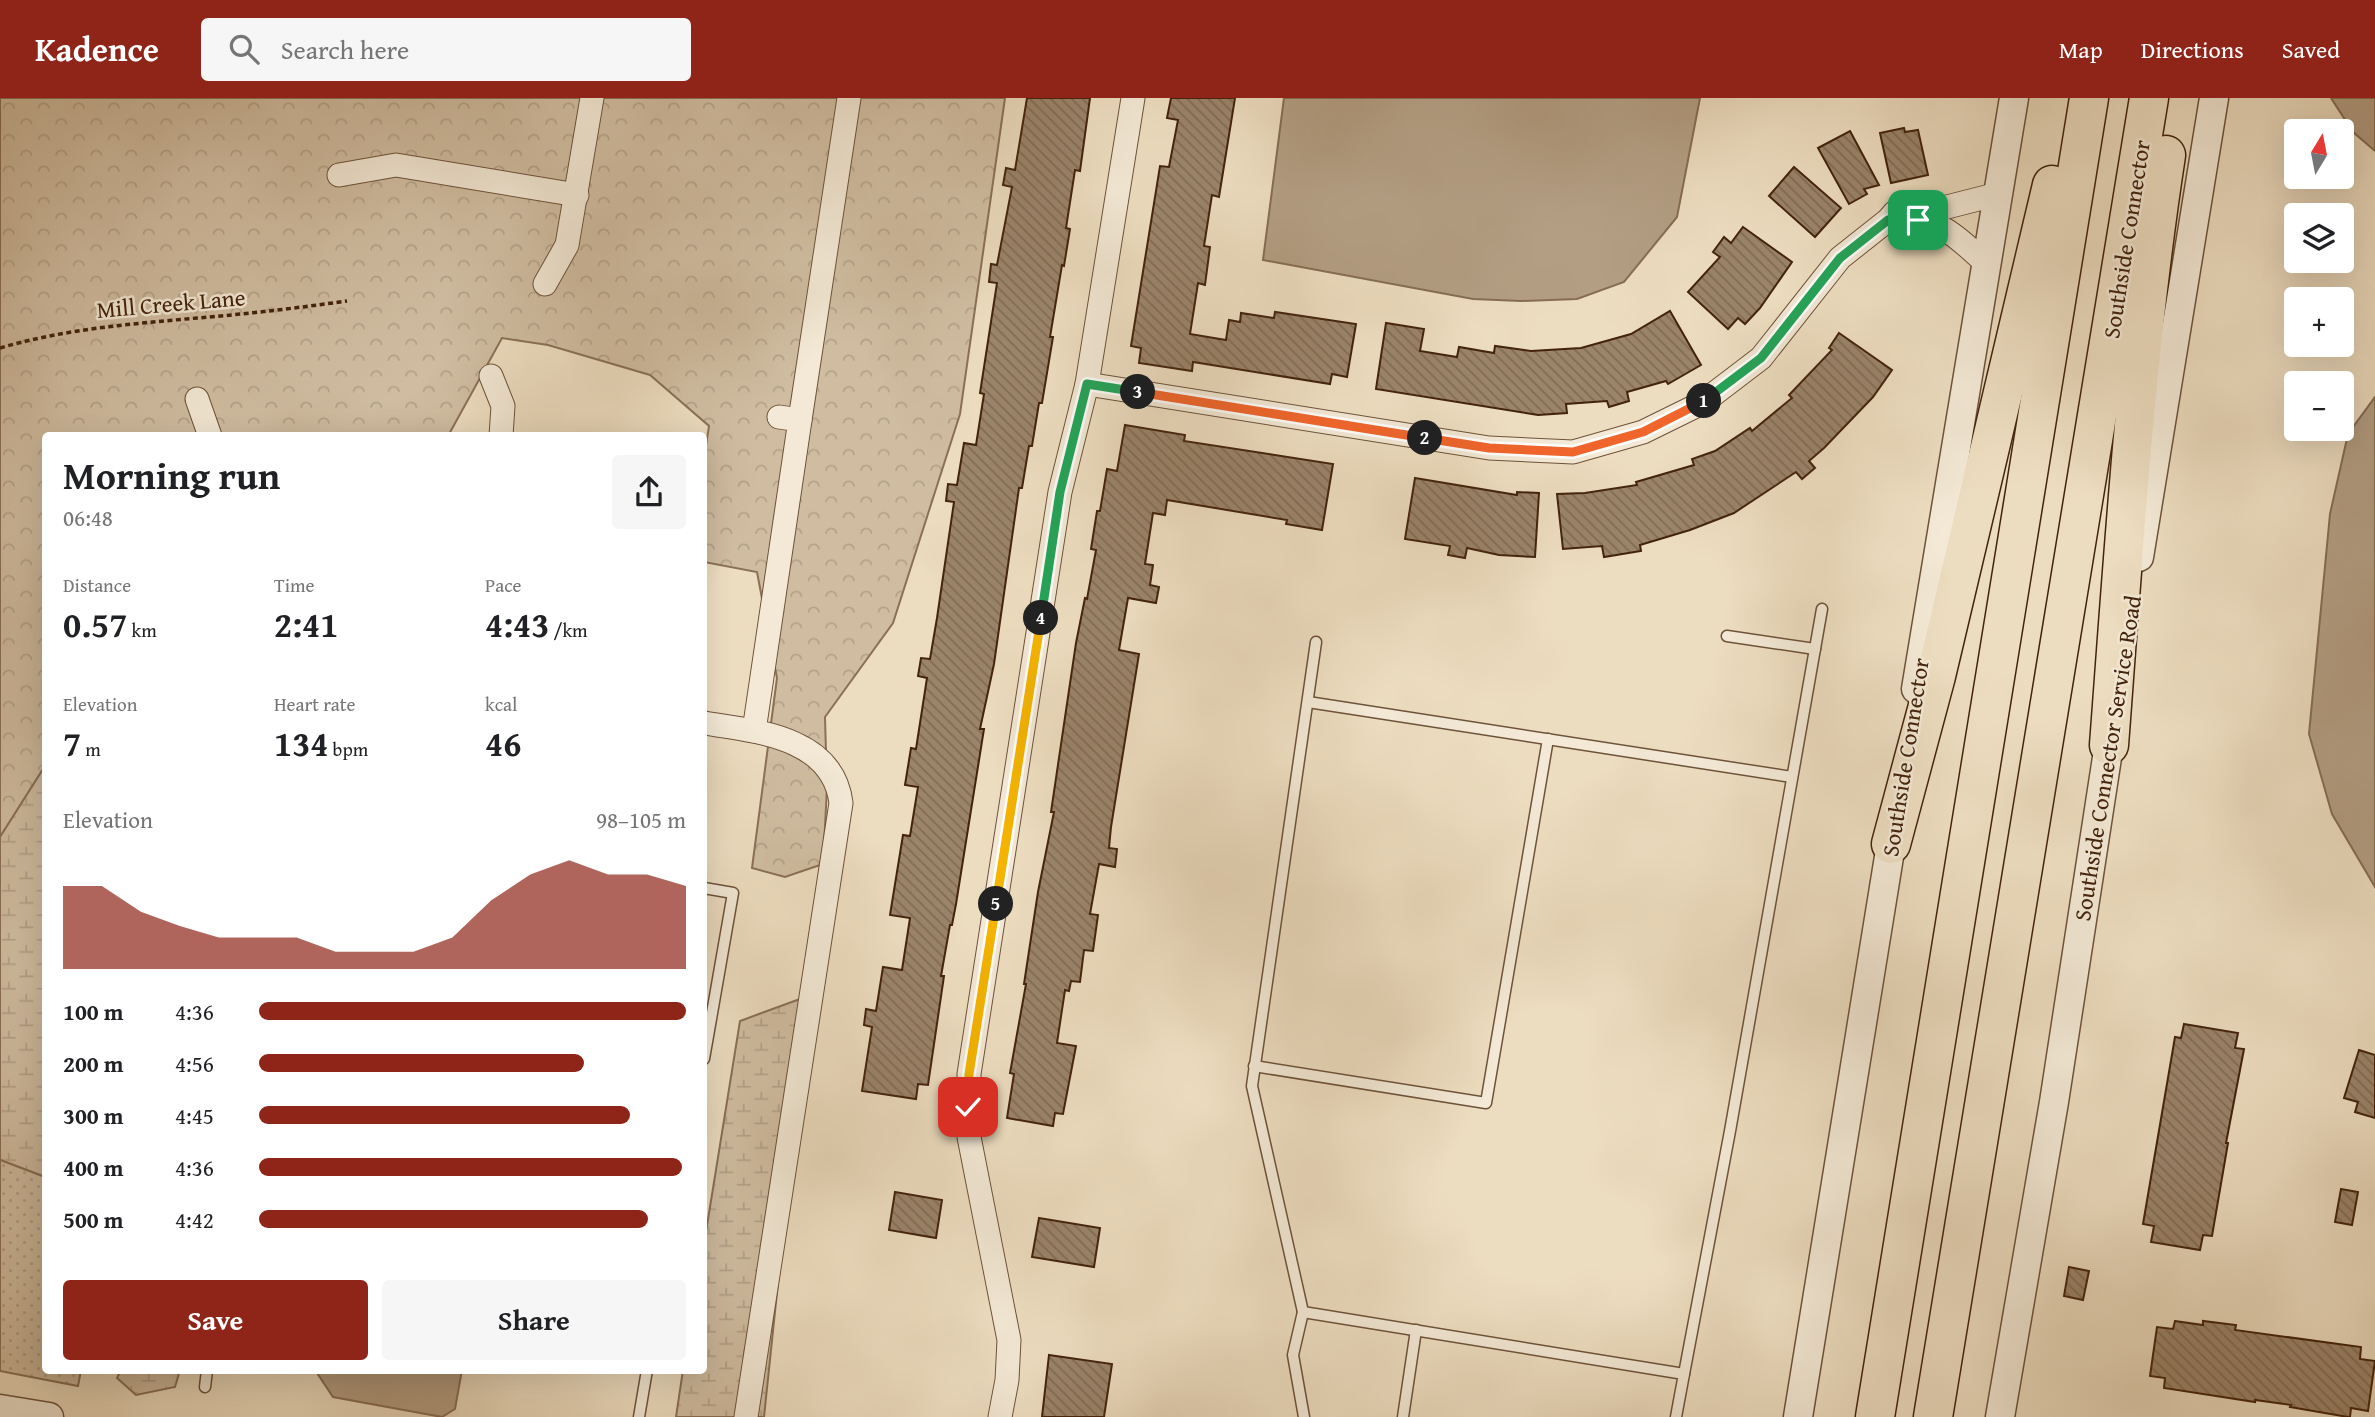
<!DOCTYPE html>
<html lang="en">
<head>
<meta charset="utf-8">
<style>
	:root { --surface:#fff; --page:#f6f6f6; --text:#202124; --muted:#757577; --accent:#8f2418 }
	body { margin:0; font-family:"Gentium Book Plus",serif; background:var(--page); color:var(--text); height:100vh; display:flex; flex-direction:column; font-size:26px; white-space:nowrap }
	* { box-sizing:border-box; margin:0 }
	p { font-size:23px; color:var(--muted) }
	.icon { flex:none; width:38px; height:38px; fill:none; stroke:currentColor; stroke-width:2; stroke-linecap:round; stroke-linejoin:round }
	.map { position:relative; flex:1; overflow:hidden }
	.details { position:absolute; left:42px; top:334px; width:665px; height:942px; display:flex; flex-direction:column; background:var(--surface); border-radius:7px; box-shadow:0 7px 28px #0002 }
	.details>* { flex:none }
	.needle { width:46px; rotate:10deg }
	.fabs { position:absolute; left:2284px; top:21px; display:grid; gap:14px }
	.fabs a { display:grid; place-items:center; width:70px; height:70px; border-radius:7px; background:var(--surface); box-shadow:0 7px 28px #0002; font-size:35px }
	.pin { position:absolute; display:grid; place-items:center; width:60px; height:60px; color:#fff; margin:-30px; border-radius:14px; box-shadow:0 4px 10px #0006 }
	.km { position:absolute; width:35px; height:35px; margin:-18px; border-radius:50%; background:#222; color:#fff; font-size:19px; line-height:35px; text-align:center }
	.round { display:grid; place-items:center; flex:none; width:74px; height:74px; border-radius:7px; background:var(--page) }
	.overview { display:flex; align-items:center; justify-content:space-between; height:119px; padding:0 21px }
	h1 { font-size:38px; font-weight:700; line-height:52px }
	.metrics { display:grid; grid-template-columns:repeat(3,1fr); gap:10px; height:119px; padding:7px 21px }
	.metrics div { display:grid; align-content:center }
	.metrics b { font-size:35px; font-weight:700 }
	.metrics small { font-size:19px; font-weight:400 }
	.metrics p { font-size:19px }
	.chart { height:196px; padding:14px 21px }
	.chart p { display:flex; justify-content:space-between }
	.chart svg { width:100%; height:126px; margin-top:7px; fill:var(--accent); opacity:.7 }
	.action { display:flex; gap:14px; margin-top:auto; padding:14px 21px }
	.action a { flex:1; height:80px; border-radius:7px; background:var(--accent); color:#fff; font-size:28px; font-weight:700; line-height:80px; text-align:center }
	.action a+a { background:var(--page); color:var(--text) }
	ul { padding:0 21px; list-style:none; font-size:23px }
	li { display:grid; grid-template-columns:112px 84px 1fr; align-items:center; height:52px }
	li i { height:18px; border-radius:9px; background:var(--accent) }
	header { display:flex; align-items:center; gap:42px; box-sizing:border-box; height:98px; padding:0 35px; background:var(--accent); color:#fff }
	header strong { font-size:33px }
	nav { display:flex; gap:38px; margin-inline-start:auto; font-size:24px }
	.search { width:490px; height:63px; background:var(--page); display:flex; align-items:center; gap:18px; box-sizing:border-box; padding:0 24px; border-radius:7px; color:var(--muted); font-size:26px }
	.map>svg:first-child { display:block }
	.forest { fill:url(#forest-crowns); stroke:#8a7056; stroke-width:2 }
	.wetland { fill:url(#wetland-marsh); stroke:#8a7056; stroke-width:2 }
	.park { fill:url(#park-dots); stroke:#8a7056; stroke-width:2 }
	.water { fill:#b39e83; stroke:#866d53; stroke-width:2 }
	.building { fill:url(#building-back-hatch); stroke:#43230c; stroke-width:2 }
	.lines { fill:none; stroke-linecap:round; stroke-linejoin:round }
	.service-casing { stroke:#6e5239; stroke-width:13 }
	.minor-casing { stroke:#6e5239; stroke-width:25 }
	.tertiary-casing { stroke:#6e5239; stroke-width:31 }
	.motorway-casing { stroke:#43230c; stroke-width:41 }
	.path { stroke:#43230c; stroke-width:3.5; stroke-dasharray:5 3.5; stroke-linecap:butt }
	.service { stroke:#f3e9d6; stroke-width:10 }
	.minor { stroke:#f3e9d6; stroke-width:23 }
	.tertiary { stroke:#f3e9d6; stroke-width:28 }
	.motorway { stroke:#edddc0; stroke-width:38 }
	.split-1-casing { stroke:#fff; stroke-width:14 }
	.split-2-casing { stroke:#fff; stroke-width:14 }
	.split-3-casing { stroke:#fff; stroke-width:14 }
	.split-4-casing { stroke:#fff; stroke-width:14 }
	.split-5-casing { stroke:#fff; stroke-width:14 }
	.split-6-casing { stroke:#fff; stroke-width:14 }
	.split-1 { stroke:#22a559; stroke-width:9 }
	.split-2 { stroke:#f0652b; stroke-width:9 }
	.split-3 { stroke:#f0652b; stroke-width:9 }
	.split-4 { stroke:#22a559; stroke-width:9 }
	.split-5 { stroke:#f5b400; stroke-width:9 }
	.split-6 { stroke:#f5b400; stroke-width:9 }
	.labels { text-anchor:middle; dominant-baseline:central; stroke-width:5; stroke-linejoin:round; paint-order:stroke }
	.street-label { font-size:23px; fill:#43230c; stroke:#f3e9d6 }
</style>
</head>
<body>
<header>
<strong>Kadence</strong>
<div class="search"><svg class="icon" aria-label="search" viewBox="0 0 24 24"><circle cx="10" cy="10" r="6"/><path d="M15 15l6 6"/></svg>Search here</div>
<nav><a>Map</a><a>Directions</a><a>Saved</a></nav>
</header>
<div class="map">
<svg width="2375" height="1319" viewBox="0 0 2375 1319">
	<defs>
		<pattern id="forest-crowns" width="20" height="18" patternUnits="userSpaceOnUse" patternTransform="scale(1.75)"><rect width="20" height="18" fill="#d0bda1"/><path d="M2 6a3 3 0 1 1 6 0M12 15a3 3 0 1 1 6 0" fill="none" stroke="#b4a289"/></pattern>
		<pattern id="wetland-marsh" width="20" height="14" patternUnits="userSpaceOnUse" patternTransform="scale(1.75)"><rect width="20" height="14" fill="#d0bda1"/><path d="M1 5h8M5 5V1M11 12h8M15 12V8" fill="none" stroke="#b4a289"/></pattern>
		<pattern id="park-dots" width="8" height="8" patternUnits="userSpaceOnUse" patternTransform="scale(1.75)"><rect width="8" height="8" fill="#d0bda1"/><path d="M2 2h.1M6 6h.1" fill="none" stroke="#b4a289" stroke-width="1.8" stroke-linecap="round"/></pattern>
		<pattern id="building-back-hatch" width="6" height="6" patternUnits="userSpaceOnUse" patternTransform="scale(1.75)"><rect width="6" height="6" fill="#9b846a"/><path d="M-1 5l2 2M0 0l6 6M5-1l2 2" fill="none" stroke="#806c56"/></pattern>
	</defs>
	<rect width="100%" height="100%" fill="#edddc0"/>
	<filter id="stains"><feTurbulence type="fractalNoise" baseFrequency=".00286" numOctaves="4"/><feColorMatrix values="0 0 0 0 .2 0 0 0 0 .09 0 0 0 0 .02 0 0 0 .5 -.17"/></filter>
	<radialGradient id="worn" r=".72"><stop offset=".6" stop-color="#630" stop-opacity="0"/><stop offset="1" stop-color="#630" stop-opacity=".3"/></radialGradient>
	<path class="forest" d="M0,0H1005L960,316L893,525L825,619L827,690L823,766L785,779L752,770L777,580L757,474L704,464V361L709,328L650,277L548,247L502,240L448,338H46L45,668L0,739Z"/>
	<g class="wetland">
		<path d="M45,668V1079L0,1062V739Z"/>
		<path d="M808,898L764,1319H676L683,1272H704V1146L740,923Z"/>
		<path d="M121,1272H180L175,1289L136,1297L117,1280Z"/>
	</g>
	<path class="park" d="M0,1062L45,1079L46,1272H81L78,1288L0,1273Z"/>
	<g class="water">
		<path d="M1284,0H1700L1677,119L1624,184L1577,201L1521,203L1473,201L1263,162Z"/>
		<path d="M2331,0H2375V53L2353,34Z"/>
		<path d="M2375,299V789L2332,716L2309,636L2330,416L2348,336Z"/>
		<path d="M315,1272H462L455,1311L442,1319L333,1299Z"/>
	</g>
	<g class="building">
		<path d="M1027,0H1090L1080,73L1075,72L1066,130L1070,131L1064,168L1062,167L1050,239H1053L1042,305H1039L1032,348H1029L1022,390H1019L994,566L980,631H984L956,806L952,827H950L941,878H944L928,987L918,986L916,1001L862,993L872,929L864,927L866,911L876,913L883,869L902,872L910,820L890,817L903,737L910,738L918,689L905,687L911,650L916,651L927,580L918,578L921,560L930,561L937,520L954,404L946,403L948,386L957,387L964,345L976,347L984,296L980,295L997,185L989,184L991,166L997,167L1012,89L1003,87L1006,70L1015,72Z"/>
		<path d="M1171,0H1235L1219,99L1212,97L1204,148L1210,149L1205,187L1198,185L1190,236L1226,242L1229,222L1240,224L1241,215L1274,220L1275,214L1356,226L1347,279L1332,276L1330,286L1193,264L1192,273L1139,265L1141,250L1131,248L1160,68L1169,69L1178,22L1167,20Z"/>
		<path d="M1904,30L1905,34L1918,32L1928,77L1891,85L1880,35Z"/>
		<path d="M1850,33L1879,87L1864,91L1867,96L1849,106L1818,50Z"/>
		<path d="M1794,69L1841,110L1815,139L1769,98Z"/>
		<path d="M1743,129L1792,164L1760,210L1745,226L1738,220L1728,231L1688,194L1720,159L1713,154L1724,139L1731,145Z"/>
		<path d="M1670,213L1701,267L1668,286L1666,283L1627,294L1629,303L1609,309L1607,303L1566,306L1567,315L1538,317L1376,291L1386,225L1424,231L1420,253L1457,259L1459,249L1494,255L1495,248L1531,253L1581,250L1631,236Z"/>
		<path d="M1839,235L1892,272L1873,299L1824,350L1809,363L1815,370L1802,381L1796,374L1734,415L1690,432L1640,447L1641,453L1604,459L1602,448L1563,451L1557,396L1585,395L1637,387L1636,384L1694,367L1692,361L1715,353L1750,330L1752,333L1792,300L1789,297L1832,252L1829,250Z"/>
		<path d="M1125,327L1185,337L1184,343L1333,366L1322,432L1286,426L1287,422L1167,402L1165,417L1153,415L1145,466L1153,467L1150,487L1159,489L1156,505L1128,500L1119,552L1139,556L1111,729L1109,750L1117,751L1115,769L1099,766L1090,816L1098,817L1093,853L1084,852L1080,884L1071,883L1069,893L1065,892L1057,945L1076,948L1063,1016L1055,1015L1053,1028L1007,1020L1014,976L1010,975L1026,886H1024L1038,794L1054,714H1051L1076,545L1085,500L1087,501L1096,452L1091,451L1097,413H1100L1107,371L1117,373Z"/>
		<path d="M1415,380L1517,397V394L1539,395L1535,459L1499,457L1467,450L1465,460L1448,457L1450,448L1405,441Z"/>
		<path d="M2184,926L2238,935L2235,950L2244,951L2226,1045H2228L2212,1138L2203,1137L2200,1152L2151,1144L2154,1128L2143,1126L2175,939L2181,940Z"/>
		<path d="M2359,952L2375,957V1020L2355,1014L2358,1004L2344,1000Z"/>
		<path d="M2341,1091L2358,1094L2352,1127L2335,1124Z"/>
		<path d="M895,1094L942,1102L936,1140L889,1132Z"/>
		<path d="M1039,1120L1100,1130L1094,1169L1032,1159Z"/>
		<path d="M2069,1169L2089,1173L2083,1202L2064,1198Z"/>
		<path d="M2175,1223L2203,1227V1223L2236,1227L2235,1232L2361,1249L2360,1261L2375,1263L2368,1313L2351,1310L2350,1319H2348L2290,1309L2291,1307L2255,1302V1304L2164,1290L2165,1280L2150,1278L2157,1229L2173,1231Z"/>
		<path d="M1049,1257L1112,1266L1104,1319H1042Z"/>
	</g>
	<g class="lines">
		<defs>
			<g id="service">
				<path d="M1727,538L1815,551"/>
				<path d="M1316,544L1252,988L1303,1214L1684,1276L1676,1319"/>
				<path d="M1308,604L1792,679"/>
				<path d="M704,790L733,795L704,961"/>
				<path d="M1254,968L1486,1005L1548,641"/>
				<path d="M1303,1214L1293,1257L1304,1319"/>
				<path d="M1684,1276L1730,1033L1822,511"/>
				<path d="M205,1289L207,1272"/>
				<path d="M639,1319L647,1272"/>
				<path d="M1403,1319L1416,1232"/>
			</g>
			<g id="minor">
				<path d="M339,77L396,67L577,97"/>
				<path d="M1905,124C1942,119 1960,143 1986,165"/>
				<path d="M545,186L567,147L592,0"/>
				<path d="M491,278L503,308L501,338"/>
				<path d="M1087,286L1489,350L1573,354L1643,334L1702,305L1761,260L1840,160L1888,122L1895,114L1910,110H1943L1998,96"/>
				<path d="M197,301L210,338"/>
				<path d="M800,322L849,0"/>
				<path d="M704,625C756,633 833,639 841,705L746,1319"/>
				<path d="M754,633L800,322L779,319"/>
				<path d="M1000,1319L1007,1282L1009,1242L969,1039V976L1060,394L1087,286L1133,0"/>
			</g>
			<g id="tertiary">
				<path d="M2139,459L2214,0"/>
				<path d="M1916,591L2014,0"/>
				<path d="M0,1311L49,1319"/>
				<path d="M1798,1319L1894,728"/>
				<path d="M2000,1319L2054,1004L2112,627"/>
			</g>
			<g id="motorway">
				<path d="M2109,647C2124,450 2136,252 2166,57"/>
				<path d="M1891,746L1936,578L2052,87"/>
				<path d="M1875,1319L2089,0"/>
				<path d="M1933,1319L2149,0"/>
			</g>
		</defs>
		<use href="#service" class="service-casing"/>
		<use href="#minor" class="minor-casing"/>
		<use href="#tertiary" class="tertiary-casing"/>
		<use href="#motorway" class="motorway-casing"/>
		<path class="path" d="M0,250C65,231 130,226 197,220C247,216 297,210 347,203"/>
		<use href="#service" class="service"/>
		<use href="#minor" class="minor"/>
		<use href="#tertiary" class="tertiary"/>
		<use href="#motorway" class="motorway"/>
	</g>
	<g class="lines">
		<defs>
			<path id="split-1" d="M1704,303L1761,260L1840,160L1888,122L1901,124L1918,122"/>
			<path id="split-2" d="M1425,340L1489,350L1573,354L1643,334L1704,303"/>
			<path id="split-3" d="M1138,294L1425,340"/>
			<path id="split-4" d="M1041,520L1060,394L1087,286L1138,294"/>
			<path id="split-5" d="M996,806L1041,520"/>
			<path id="split-6" d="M968,1009L969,976L996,806"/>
		</defs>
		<use href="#split-1" class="split-1-casing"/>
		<use href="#split-2" class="split-2-casing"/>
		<use href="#split-3" class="split-3-casing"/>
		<use href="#split-4" class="split-4-casing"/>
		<use href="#split-5" class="split-5-casing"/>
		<use href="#split-6" class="split-6-casing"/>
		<use href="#split-1" class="split-1"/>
		<use href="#split-2" class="split-2"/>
		<use href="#split-3" class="split-3"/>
		<use href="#split-4" class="split-4"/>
		<use href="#split-5" class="split-5"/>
		<use href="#split-6" class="split-6"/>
	</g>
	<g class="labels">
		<g class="street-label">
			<text transform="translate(2126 141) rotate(-81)">Southside Connector</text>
			<text transform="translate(171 205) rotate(-5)">Mill Creek Lane</text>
			<text transform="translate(1905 659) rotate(-81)">Southside Connector</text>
			<text transform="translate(2107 660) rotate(-81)">Southside Connector Service Road</text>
		</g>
	</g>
	<rect width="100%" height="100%" filter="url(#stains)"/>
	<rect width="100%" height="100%" fill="url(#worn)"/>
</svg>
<div class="fabs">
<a><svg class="needle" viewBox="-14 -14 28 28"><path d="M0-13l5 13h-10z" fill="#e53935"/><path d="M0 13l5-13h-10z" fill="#757577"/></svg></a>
<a><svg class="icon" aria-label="layers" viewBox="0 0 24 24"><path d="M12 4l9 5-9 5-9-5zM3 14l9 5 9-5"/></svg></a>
<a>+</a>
<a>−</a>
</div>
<div class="pin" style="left:1918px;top:122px;background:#1e9e55"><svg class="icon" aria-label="arrive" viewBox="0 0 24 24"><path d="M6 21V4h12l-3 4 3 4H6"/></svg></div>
<div class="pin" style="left:968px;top:1009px;background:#d93025"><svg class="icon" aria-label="check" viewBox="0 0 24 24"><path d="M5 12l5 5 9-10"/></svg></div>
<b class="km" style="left:1704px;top:303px">1</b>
<b class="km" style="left:1425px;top:340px">2</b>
<b class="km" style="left:1138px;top:294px">3</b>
<b class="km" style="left:1041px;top:520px">4</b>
<b class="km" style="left:996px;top:806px">5</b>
<section class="details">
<div class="overview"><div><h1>Morning run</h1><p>06:48</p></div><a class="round"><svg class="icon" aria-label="share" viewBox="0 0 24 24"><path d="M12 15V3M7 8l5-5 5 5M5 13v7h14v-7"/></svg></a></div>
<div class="metrics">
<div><p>Distance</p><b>0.57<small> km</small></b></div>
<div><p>Time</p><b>2:41</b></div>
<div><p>Pace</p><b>4:43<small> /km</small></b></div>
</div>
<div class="metrics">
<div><p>Elevation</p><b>7<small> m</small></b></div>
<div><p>Heart rate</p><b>134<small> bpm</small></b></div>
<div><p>kcal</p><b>46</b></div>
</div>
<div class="chart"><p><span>Elevation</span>98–105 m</p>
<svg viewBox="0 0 160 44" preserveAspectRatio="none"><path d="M0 44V15L10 15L20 24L30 29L40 33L50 33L60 33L70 38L80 38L90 38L100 33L110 20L120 11L130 6L140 11L150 11L160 15V44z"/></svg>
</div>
<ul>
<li><b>100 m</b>4:36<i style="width:100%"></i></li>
<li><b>200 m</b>4:56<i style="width:76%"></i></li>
<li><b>300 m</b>4:45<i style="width:87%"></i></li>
<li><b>400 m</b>4:36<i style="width:99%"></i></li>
<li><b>500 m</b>4:42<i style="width:91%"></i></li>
</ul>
<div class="action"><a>Save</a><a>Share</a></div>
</section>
</div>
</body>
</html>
